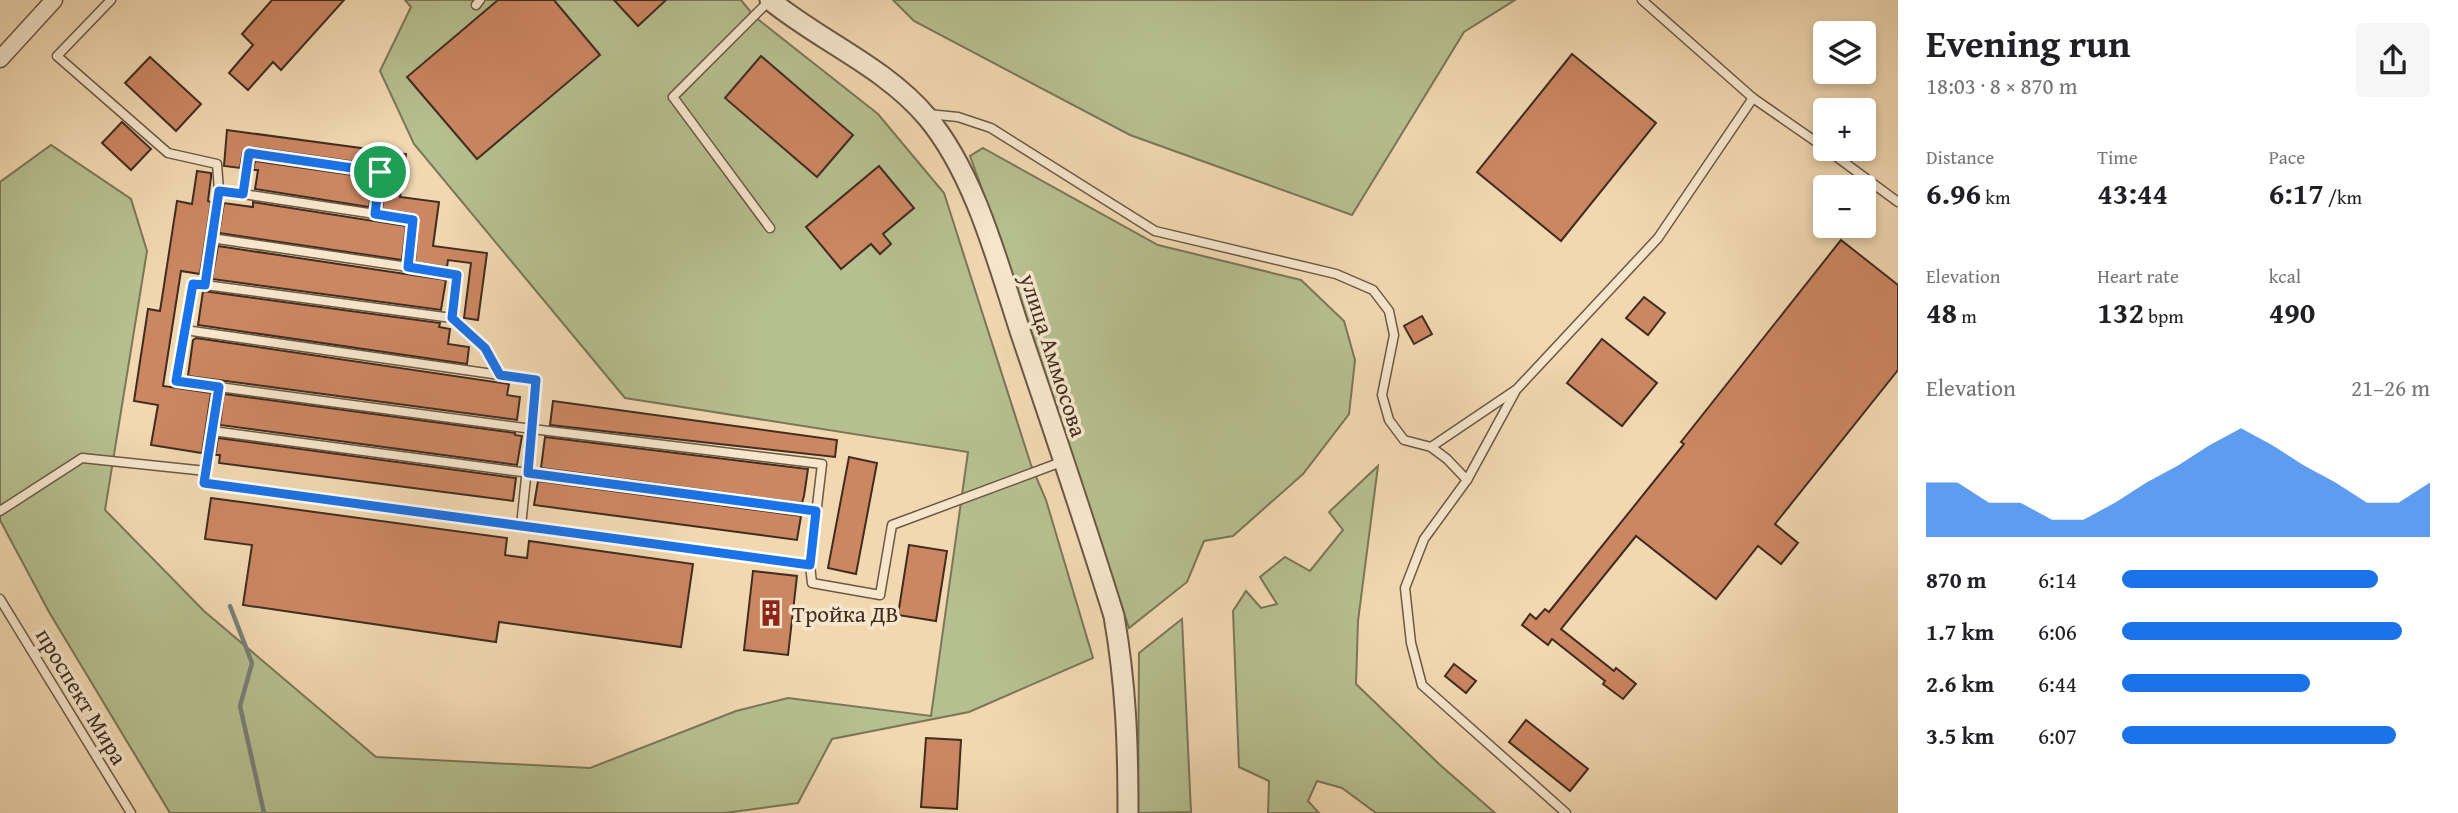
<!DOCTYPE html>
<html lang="en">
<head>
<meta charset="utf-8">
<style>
	:root { --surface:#fff; --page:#f6f6f6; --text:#202124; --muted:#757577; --accent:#1a73e8 }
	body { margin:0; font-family:"Gentium Book Plus",serif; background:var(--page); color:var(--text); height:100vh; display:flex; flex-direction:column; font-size:26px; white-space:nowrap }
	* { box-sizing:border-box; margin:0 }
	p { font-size:23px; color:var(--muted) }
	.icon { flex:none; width:38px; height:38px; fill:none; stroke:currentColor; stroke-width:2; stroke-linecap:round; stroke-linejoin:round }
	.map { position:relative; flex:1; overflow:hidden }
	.panel { display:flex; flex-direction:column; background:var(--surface); width:560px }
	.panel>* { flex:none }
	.tools { position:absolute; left:1813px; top:21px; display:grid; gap:14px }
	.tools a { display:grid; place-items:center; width:63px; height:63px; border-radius:7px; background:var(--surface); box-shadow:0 4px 10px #0003; font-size:35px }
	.pin { position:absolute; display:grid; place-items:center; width:60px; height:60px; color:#fff; margin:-30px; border:4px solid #fff; border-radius:50%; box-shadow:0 2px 7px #0007 }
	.round { display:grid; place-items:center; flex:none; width:74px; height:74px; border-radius:7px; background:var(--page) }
	.overview { display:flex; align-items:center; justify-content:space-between; height:119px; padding:0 28px }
	h1 { font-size:38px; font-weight:700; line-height:52px }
	.metrics { display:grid; grid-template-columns:repeat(3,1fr); gap:10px; height:119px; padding:7px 28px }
	.metrics div { display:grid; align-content:center }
	.metrics b { font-size:30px; font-weight:700 }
	.metrics small { font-size:19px; font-weight:400 }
	.metrics p { font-size:19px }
	.chart { height:196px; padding:14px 28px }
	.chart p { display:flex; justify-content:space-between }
	.chart svg { width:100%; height:126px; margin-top:7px; fill:var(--accent); opacity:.7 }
	ul { padding:0 28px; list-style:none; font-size:23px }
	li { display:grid; grid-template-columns:112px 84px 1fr; align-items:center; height:52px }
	li i { height:18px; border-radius:9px; background:var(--accent) }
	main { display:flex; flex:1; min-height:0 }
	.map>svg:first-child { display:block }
	.green { fill:#b6bf8f; stroke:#7b7658; stroke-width:2 }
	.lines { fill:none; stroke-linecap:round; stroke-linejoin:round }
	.stream { stroke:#788079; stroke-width:4.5 }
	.building { fill:#cb8662; stroke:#402d20; stroke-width:2 }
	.service-casing { stroke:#6c5844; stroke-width:11 }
	.minor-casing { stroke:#6c5844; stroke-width:19 }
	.tertiary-casing { stroke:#6c5844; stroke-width:23 }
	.service { stroke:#f6e6cc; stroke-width:8 }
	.minor { stroke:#f6e6cc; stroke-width:16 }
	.tertiary { stroke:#f6e6cc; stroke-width:19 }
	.route-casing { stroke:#fff; stroke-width:14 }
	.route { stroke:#1a73e8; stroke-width:9 }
	.labels { text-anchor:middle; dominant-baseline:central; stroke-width:7; stroke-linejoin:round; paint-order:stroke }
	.street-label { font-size:23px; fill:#402d20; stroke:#f6e6cc }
	.poi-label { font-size:23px; fill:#402d20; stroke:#f6e6cc; text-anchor:start }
</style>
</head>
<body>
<main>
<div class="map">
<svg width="1898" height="813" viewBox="0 0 1898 813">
	<rect width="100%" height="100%" fill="#f1d8b1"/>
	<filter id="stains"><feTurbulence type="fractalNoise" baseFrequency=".00286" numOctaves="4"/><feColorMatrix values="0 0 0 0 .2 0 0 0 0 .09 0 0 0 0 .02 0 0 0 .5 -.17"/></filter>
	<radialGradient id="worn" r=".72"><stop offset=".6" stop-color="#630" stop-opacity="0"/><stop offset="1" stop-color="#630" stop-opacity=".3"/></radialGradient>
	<g class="green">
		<path d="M405,0H741L755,17L878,114L944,193L1031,465L1046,500L1093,658L969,712L832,739L798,803L725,813H170L49,612L0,520V182L51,145L131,199L147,251L105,510L204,611L376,757L590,768L736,711L788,698L931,716L968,452L625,398L414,144L380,71L411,7Z"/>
		<path d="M893,0H1515L1464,32L1352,215L1130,135L914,21Z"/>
		<path d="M983,148L1158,245L1301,280L1344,321L1355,360L1349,414L1303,474L1233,536L1204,541L1187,582L1129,628L1009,264L970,156Z"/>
		<path d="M1378,466L1358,621L1356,684L1439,764L1495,813H1376L1342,788L1317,781L1308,801L1319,813H1268L1269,781L1239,767L1233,611L1246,591L1261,608L1277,604L1260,577L1285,557L1310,571L1343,530L1329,512Z"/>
		<path d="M1182,619L1191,812L1138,813L1139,653Z"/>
	</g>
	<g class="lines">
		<path class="stream" d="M230,606L252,663L240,706L264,813"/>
	</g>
	<g class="building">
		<path d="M272,0H344L281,70L273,62L248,90L229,73L253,45L242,34Z"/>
		<path d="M498,0H554L600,55L477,159L407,77Z"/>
		<path d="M614,0H666L638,26Z"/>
		<path d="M1572,54L1656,123L1561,241L1477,172Z"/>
		<path d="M761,56L853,135L817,177L725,98Z"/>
		<path d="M150,57L201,104L176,131L125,83Z"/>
		<path d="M122,122L151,149L131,170L102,143Z"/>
		<path d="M227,130L406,154L400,197L439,202L433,246L487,253L478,320L464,318L471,263L448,260L447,267L415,262L419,218L414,214L382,209L388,173L384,166L250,147L243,151L240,168L224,166Z"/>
		<path d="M255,161L374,178L369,207L255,189L258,170H253Z"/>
		<path d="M879,166L914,208L883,234L891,244L880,254L871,244L841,269L806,227Z"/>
		<path d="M197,171L211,173V177L208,201L211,202L200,274L181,271L163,386L211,393L202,453L151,445L158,405L134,401L148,309L160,311L177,201L192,204Z"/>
		<path d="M253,202L406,226L402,260L219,233L224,203L253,207Z"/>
		<path d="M1841,240L1898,285V370L1775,524L1798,543L1781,564L1758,546L1716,599L1636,536L1561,629L1614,671L1616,668L1636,684L1623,699L1603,684L1605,681L1552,639L1548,645L1522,625L1530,614L1536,619L1545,609L1549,612L1684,444L1681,442Z"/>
		<path d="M218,246L446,280L441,310L212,279Z"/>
		<path d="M203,291L440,323L439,327L450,329L448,344L469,347L467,364L198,325Z"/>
		<path d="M1644,297L1665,313L1648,335L1626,318Z"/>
		<path d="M1422,316L1432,334L1414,344L1404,326Z"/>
		<path d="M196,338L509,384L507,395L520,397L517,420L188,376L193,340Z"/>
		<path d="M1602,339L1657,383L1622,426L1567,383Z"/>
		<path d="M224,394L515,433V435L522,436L517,465L220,425Z"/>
		<path d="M553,401L837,440L835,457L550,425Z"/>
		<path d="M545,437L808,469L804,496L802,503L541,468Z"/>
		<path d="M218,438L516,478L513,501L219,463L220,455H215Z"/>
		<path d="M849,457L877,463L856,574L828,568Z"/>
		<path d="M538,481L801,516L797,540L534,505Z"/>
		<path d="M211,498L507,538L505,555L527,558L529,541L693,564L681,647L499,622L496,642L243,605L252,545L205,539Z"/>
		<path d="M909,545L947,551L936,621L898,615Z"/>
		<path d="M753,571L797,576L788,655L744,650Z"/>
		<path d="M1454,664L1476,681L1466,693L1445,676Z"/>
		<path d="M1526,720L1588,769L1570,791L1509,742Z"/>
		<path d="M926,738L961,740L957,809L921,807Z"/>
	</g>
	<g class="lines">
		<defs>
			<g id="service">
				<path d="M111,0L57,56L168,153L217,164L219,191"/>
				<path d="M770,0L673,97L770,228"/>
				<path d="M476,5L480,0"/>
				<path d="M1753,98L1825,148"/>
				<path d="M928,114L958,117L991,128L1155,231L1336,274L1373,290L1389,311L1394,335L1382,395L1389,420L1404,440L1431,447L1517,389L1658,238L1753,98L1642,0"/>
				<path d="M1826,149L1898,202"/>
				<path d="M243,194L375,214"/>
				<path d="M211,238L408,267"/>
				<path d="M205,285L452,318"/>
				<path d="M185,330L176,381L219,387L532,429L822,464L810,565L204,483L219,387"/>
				<path d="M500,375L485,348L452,318L457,275L408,267L413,220L375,214L381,172L249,154L243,194L219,191L205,285L193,284L185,330L500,375L536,380L521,526"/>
				<path d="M1515,392L1467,480L1424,539L1405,588L1411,643L1422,685L1566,813"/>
				<path d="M212,431L816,511"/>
				<path d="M1431,447L1447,459L1467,480"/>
				<path d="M0,511L82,458L206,471"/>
				<path d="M810,565L812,583L880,595L892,525L1064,461"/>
				<path d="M0,599L131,813"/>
			</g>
			<path id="minor" d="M0,59L54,0"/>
			<path id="tertiary" d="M770,0C820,41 885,67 927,117C975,174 998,264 1021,334C1053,428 1085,522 1114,616C1126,685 1128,743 1128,813"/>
		</defs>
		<use href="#service" class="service-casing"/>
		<use href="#minor" class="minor-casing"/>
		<use href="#tertiary" class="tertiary-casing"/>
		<use href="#service" class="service"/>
		<use href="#minor" class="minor"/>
		<use href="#tertiary" class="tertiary"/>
	</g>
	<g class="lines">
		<defs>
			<path id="route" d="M249,153L380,172L375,214L413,220L408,267L457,275L452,318L485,348L500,375L536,380L528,473L816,511L810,565L204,483L219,387L176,381L193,284L205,285L219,191L243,194Z"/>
		</defs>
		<use href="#route" class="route-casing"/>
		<use href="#route" class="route"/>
	</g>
	<defs>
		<symbol id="building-bare" viewBox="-9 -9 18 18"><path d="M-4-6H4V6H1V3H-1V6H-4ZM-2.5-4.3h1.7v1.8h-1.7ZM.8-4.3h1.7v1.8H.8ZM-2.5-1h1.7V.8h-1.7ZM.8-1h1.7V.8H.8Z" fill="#8f2418" stroke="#f6e6cc" stroke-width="2.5" paint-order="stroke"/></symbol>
	</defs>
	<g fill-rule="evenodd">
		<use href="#building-bare" x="752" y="594" width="38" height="38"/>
	</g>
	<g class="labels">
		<g class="street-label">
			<text transform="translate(1054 355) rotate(72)">улица Аммосова</text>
			<text transform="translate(82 696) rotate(59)">проспект Мира</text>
		</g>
		<g class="poi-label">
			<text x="792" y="613">Тройка ДВ</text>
		</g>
	</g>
	<rect width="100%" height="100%" filter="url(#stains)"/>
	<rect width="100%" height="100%" fill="url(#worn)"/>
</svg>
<div class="tools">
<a><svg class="icon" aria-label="layers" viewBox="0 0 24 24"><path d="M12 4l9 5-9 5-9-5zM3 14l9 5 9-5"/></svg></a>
<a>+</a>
<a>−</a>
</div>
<div class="pin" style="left:380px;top:172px;background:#1e9e55"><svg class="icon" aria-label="arrive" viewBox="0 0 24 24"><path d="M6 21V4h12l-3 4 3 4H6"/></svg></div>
</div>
<section class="panel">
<div class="overview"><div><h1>Evening run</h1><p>18:03 · 8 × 870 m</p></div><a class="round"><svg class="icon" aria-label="share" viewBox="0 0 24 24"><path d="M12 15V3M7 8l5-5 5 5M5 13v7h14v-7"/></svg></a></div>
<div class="metrics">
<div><p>Distance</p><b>6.96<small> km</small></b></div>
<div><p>Time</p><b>43:44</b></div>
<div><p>Pace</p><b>6:17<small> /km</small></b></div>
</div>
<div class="metrics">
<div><p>Elevation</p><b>48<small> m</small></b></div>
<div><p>Heart rate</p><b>132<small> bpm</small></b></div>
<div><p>kcal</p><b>490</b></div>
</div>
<div class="chart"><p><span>Elevation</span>21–26 m</p>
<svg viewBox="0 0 160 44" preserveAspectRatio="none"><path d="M0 44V25L10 25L20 32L30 32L40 38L50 38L60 32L70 25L80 19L90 12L100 6L110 12L120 19L130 25L140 32L150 32L160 25V44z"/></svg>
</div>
<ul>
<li><b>870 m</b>6:14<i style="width:83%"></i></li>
<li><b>1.7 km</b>6:06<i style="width:91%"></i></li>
<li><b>2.6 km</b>6:44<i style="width:61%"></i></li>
<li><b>3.5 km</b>6:07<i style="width:89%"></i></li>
</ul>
</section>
</main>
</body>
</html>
